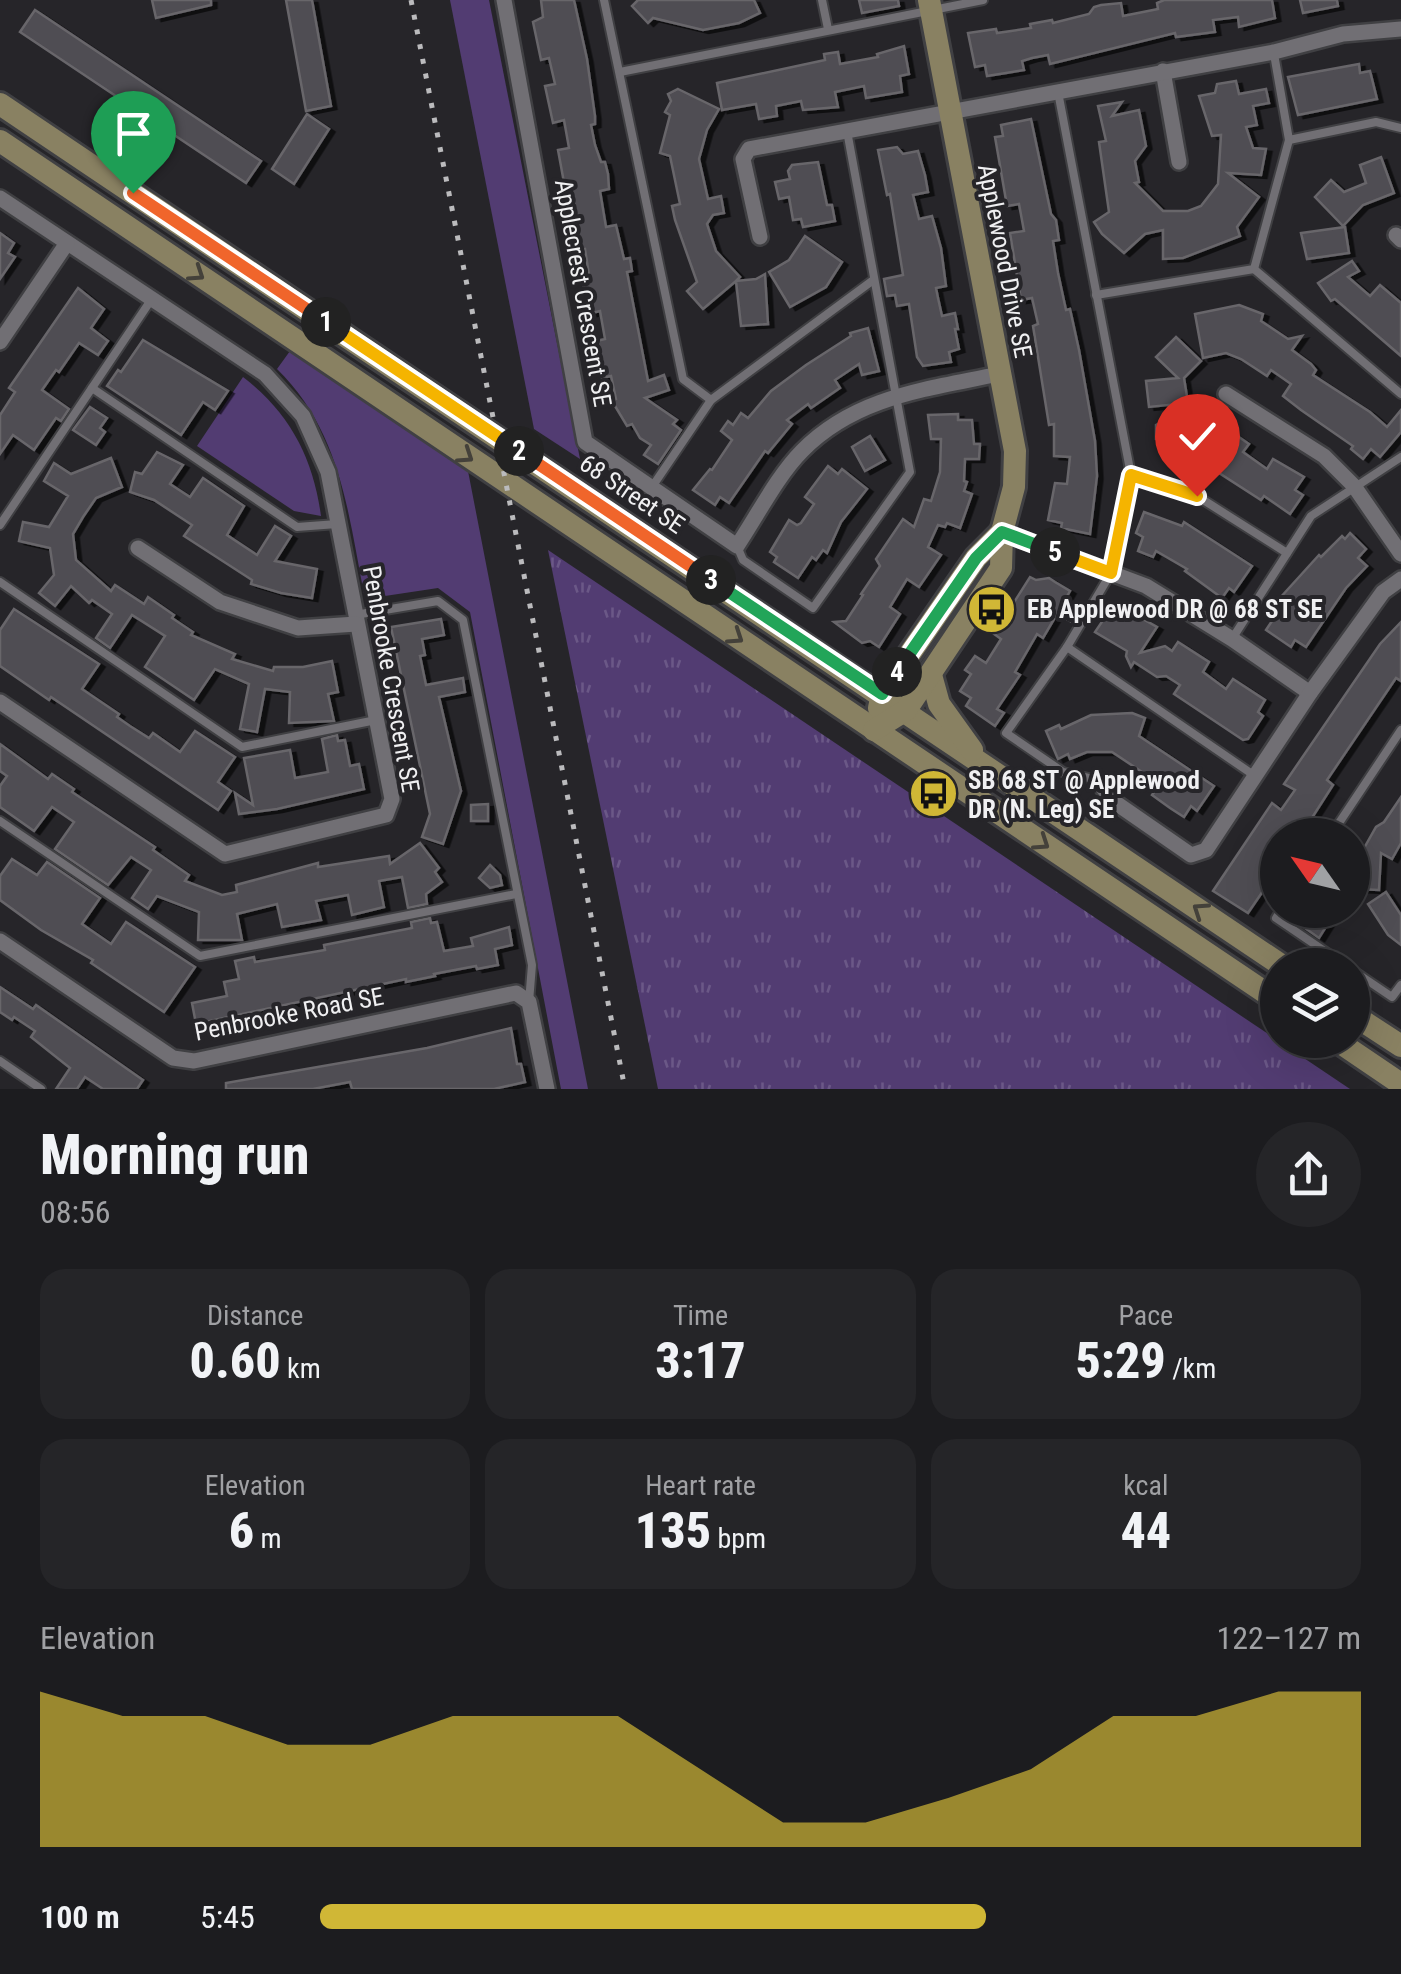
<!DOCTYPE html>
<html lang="en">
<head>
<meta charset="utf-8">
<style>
	:root { --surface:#1c1c1f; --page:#252528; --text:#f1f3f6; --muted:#a0a1a4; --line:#3a3a3d; --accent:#d0b736 }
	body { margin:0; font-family:"Roboto Condensed",sans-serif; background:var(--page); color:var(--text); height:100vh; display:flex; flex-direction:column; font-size:38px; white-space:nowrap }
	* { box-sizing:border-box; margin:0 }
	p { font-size:32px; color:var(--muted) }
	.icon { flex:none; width:55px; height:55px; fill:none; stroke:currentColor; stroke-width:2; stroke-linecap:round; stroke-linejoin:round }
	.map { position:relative; height:1089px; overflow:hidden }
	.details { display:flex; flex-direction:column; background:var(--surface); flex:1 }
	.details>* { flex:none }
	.needle { width:65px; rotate:304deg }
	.tools { position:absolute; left:1260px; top:818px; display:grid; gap:20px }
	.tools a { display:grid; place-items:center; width:110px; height:110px; border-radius:50%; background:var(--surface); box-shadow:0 10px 40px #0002,0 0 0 2px var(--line); font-size:50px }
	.pin { position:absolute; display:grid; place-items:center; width:85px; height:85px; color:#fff; margin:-102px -42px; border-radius:50% 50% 50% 0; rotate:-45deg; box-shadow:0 0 10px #0007 }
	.pin .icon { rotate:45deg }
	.km { position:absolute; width:50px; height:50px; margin:-25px; border-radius:50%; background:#222; color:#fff; font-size:28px; line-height:50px; text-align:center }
	.round { display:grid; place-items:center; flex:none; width:105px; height:105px; border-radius:52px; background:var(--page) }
	.headline { display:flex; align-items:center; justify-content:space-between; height:170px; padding:0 40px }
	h1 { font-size:55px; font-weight:800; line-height:75px }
	.metrics { display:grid; grid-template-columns:repeat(3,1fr); gap:15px; height:170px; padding:10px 40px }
	.metrics div { display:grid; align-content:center; border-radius:25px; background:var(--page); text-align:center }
	.metrics b { font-size:50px; font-weight:800 }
	.metrics small { font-size:28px; font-weight:400 }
	.metrics p { font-size:28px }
	.chart { height:280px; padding:20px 40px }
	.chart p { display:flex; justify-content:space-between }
	.chart svg { width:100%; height:180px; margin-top:10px; fill:var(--accent); opacity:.7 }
	ul { padding:0 40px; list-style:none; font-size:32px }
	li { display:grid; grid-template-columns:160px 120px 1fr; align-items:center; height:75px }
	li i { height:25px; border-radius:12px; background:var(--accent) }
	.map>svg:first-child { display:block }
	.grass { fill:url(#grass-tufts) }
	.park { fill:#523c72 }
	.building { fill:#4f4d52; stroke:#68666b; stroke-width:2.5; filter:url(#shadow) }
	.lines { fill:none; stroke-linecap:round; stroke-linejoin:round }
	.lane-casing { stroke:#404043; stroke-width:12 }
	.street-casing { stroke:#404043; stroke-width:20 }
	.secondary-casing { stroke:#404043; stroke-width:28 }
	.lane { stroke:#716f74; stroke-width:8 }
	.street { stroke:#716f74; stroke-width:15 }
	.secondary { stroke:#898162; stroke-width:22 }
	.rail { stroke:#bbbbbd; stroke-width:5; stroke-dasharray:5 10; stroke-linecap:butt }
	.oneway { stroke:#44413a }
	.split-1-casing { stroke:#fff; stroke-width:20 }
	.split-2-casing { stroke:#fff; stroke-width:20 }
	.split-3-casing { stroke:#fff; stroke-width:20 }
	.split-4-casing { stroke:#fff; stroke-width:20 }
	.split-5-casing { stroke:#fff; stroke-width:20 }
	.split-6-casing { stroke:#fff; stroke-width:20 }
	.split-1 { stroke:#f0652b; stroke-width:12 }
	.split-2 { stroke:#f5b400; stroke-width:12 }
	.split-3 { stroke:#f0652b; stroke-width:12 }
	.split-4 { stroke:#22a559; stroke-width:12 }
	.split-5 { stroke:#22a559; stroke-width:12 }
	.split-6 { stroke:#f5b400; stroke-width:12 }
	.labels { text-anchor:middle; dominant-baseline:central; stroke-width:8; stroke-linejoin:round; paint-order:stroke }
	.street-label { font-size:25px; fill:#f0f0f2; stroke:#262529 }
	.poi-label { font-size:25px; font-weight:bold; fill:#f0f0f2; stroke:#262529; text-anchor:start }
</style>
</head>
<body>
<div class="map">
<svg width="1401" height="1089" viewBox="0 0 1401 1089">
	<defs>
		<pattern id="grass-tufts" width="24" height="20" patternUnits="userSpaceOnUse" patternTransform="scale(2.5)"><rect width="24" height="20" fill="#523c72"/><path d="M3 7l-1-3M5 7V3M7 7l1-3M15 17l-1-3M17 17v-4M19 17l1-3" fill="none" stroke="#6b5887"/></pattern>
		<filter id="shadow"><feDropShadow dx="5.5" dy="3" stdDeviation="0" flood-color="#0009"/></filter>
	</defs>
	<rect width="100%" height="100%" fill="#262529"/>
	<path class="grass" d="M548,550L1350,1089H658Z"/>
	<g class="park">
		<path d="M450,0H489L580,459L534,429Z"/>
		<path d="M290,351L468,471L588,1089H561L470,612L438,588L365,599C348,514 342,433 277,369Z"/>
		<path d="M243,377C290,413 313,458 321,516L294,511L197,446Z"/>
	</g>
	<g class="building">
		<path d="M152,0H211V5L156,18Z"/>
		<path d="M286,0H312L331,106L306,111Z"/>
		<path d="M541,0H574L587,59L595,116V124L591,125L595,145L601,162H605L608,174L609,189L600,191L606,227L616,225L624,259L630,258L632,271L627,272L648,381L664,375L669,390L645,398L677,420L673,424L681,430L658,464L644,455L651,445L640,438L632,424L627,426L612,401L616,399L611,376L602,378L596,341L605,339L600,311L592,313L585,293L582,276L589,275L585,249L577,251L573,232L578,231L574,211H576L571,187L565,188L558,150L569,148L564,120L553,123L545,86L555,84L549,58L541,60L533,22L543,17Z"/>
		<path d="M638,0H754L760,13L739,23L703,30L653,18L648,23L632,6Z"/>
		<path d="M859,0H898L899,6L862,13Z"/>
		<path d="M1164,0H1272L1275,18L1239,27L1238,17L1213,20L1215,32L1176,37L1175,33L1050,64L1048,55L1032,58L1022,61L1024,70L1006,73L987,76L985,65L975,67L968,33L996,29L997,33L1031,28L1030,24L1052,20L1053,23L1089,14L1094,7L1101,5L1121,3L1123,16L1158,9L1157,3Z"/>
		<path d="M1300,0H1337L1338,6L1303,13Z"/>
		<path d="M35,10L261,161L246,183L20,32Z"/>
		<path d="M904,46L909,74L900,76L902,92L866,98L864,86L835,92L838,107L803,110L801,101L776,106L777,116L759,119L756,104L722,110L717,83L825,60L824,54L838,52L840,64L878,57L877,54Z"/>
		<path d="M1359,64L1360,73L1370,71L1377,99L1298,115L1288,77Z"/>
		<path d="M1236,81L1239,94L1266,89L1269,103L1253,106L1257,125L1246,127L1253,148L1266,149L1261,175L1228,173L1259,197L1237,227L1240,236L1183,258L1163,259V230L1145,234L1124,253L1102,234L1094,222L1109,212L1099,142L1106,141L1098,106L1122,102L1112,116L1139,110L1146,146L1135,161L1139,182L1135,183L1163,211H1188L1201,206L1218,184L1221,135L1212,136L1199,96L1215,93L1217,84Z"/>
		<path d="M678,89L719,109L707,130L699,159L708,199L721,196L724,213L713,215L707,224L716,251L740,277L736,281L756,279L765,274L768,324L741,326L736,281L703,309L687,291L697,282L675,220L672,206L680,204L670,156L660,153L670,115L665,112L671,101L668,94Z"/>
		<path d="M307,114L329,129L294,184L272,169Z"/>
		<path d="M1031,119L1051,214L1056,220L1059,240L1053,241L1058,273L1066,310L1070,309L1079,350L1095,441L1097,476L1090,534L1061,528L1062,523L1048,520L1055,483L1067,484L1070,457L1054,456V424L1049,425L1033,326L1038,324L1032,298L1021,300L1010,233L1024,231L1019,204L1007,206L995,137L1003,136L1001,125Z"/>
		<path d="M897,147L903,154L918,151L925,175L928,192L913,195L919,219L932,216L941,248L946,286L936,288L938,298L942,316L955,313L958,329H955L959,349L949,352L951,362L923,366L917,357L909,304L897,306L895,295L887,296L884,279L903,275L890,194L887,195L878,150Z"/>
		<path d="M1381,157L1394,193L1363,205L1343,226L1315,197L1331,180L1344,192L1366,183L1360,165Z"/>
		<path d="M818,162L827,205H832L835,221L803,227L801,219L793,220L789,197L779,199L775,182L790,179L788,171L792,165Z"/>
		<path d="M1345,227L1349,253L1307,259L1301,233Z"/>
		<path d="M0,233L14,243L8,253L15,257L0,279Z"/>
		<path d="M805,236L842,262L826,287L790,307L769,272L789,260Z"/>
		<path d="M1352,261L1359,271L1348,277L1370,296L1380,285L1401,303V356L1335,299L1331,301L1318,283Z"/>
		<path d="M78,288L104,309L91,328L108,341L98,355L79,343L59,372L56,370L42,390L69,409L61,421L56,418L34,450L13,435L0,454V415L15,392L9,388Z"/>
		<path d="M1239,305L1263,314L1261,321L1288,339L1302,336L1292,350L1311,364L1316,370L1313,375L1370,412L1387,427L1401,410V432L1380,457L1371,449L1363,459L1351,449L1353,446L1301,410L1283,396L1291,384L1271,370L1267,376L1241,359L1226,353L1203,358L1195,314Z"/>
		<path d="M868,328L879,371L862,375L859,364L835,380L840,388L811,408L808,404L787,420L792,424L768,453L765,451L729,503L720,497L715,505L693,490L710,469L712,470L732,440L721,431L728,421L733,425L741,413L748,418L771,391L806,365L851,336L850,333Z"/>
		<path d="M1176,337L1201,361L1184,378L1188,403L1149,407L1146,381L1178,378L1156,357Z"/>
		<path d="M143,340L228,391L215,410L203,402L181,435L107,386L118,370L121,372Z"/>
		<path d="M90,407L107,418L100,428L105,432L96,445L73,430Z"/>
		<path d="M1187,408L1207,443L1216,430L1232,441L1236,435L1249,444L1243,452L1267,469L1273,459L1304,477L1295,490L1303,495L1290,514L1264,496L1261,500L1205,464L1204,467L1175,448L1170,450L1165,441L1156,439V425Z"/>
		<path d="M958,414V420H972L974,444H980L979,459H965L964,481L967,482L964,491L972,494L960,528L947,523L945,527L938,525L928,547L941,555L919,587L907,579L890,607L900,614L879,647L870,641L862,643L834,622L846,621L863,595L861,594L880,566L876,559L903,519L914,527L924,499L931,501L940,472L941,439H931L928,415Z"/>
		<path d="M870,436L885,460L865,471L852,447Z"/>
		<path d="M157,452L183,465L170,484L190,497L203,478L244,506L227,535L257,555L275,526L291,536L275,561L317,569L312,598L281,593L251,584L252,580L184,536L192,525L154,500L130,492L135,472L142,474Z"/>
		<path d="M111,458L122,487L96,498L83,517L73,534L76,560L111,591L115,585L144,604L148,597L174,615L172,618L193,632L191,635L235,654L232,659L273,671L274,667H303L332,661L338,692L328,694L334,721L289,723L290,692L265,689L257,732L240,729L249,684L215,669L194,700L145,667L165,636L132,615L110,648L96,638L112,614L92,600L89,603L71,586L55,606L39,593L54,575L50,548L19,541L23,522L49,527L68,496L44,481L54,463L71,474Z"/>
		<path d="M828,466L838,474L842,469L867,489L841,522L827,553L823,550L816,560L812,557L798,578L774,562L777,557L770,552L789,520L797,525L801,523L814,504L805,497Z"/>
		<path d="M1144,512L1182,526L1184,522L1252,566L1234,592L1229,588L1222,598L1185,571L1187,569L1156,551L1153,557L1138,551L1143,537L1136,533Z"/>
		<path d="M1350,533L1366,549L1358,558L1367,566L1346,588L1306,647L1295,640L1291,647L1266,630L1284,603L1279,599L1319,555L1321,557L1342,536L1345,539Z"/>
		<path d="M1030,577L1036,580L1049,578L1055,582L1070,591L1065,600L1080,608L1072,622L1057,614L1043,638L1037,634L1015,672L1020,675L997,709L1004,713L995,726L966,706L971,698L960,691L971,674L965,670L975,656L986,663L1001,639L994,634Z"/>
		<path d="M1112,607L1121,613L1125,609L1157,627L1140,653L1165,646L1172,651L1178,642L1209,662L1203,672L1226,689L1233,679L1265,700L1258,712L1263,716L1248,739L1243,740L1174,694L1180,685L1166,676L1157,677L1134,662L1131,667L1126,656L1127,651L1095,632Z"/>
		<path d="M14,609L99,664L82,689L119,714L117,717L130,726L149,738L153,733L180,752L195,731L235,757L218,782L231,791L218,810L51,697L49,700L0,666V630Z"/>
		<path d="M441,619L444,635L422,639L425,655L420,656L426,685L463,678L465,692L439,697L461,791L443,844L422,837L430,814L391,627Z"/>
		<path d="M1401,622V681L1396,678L1327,780L1333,785L1301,835H1278V869L1248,913L1213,891L1272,803L1281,810L1295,790L1284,784L1380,644Z"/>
		<path d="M1132,713L1145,718L1139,736L1214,786L1197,811L1191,806L1184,817L1170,808L1152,795L1160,784L1112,752H1087L1070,759L1068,754L1058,759L1046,731L1059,725L1061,729L1091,715Z"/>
		<path d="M337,735L338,741L345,740L350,766L359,764L364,789L277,809L239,814L235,793L253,805L244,758L290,750L295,778L328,772L322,739Z"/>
		<path d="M0,744L48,779L52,774L74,789L72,792L155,847L153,850L189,875L185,881L222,895L237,892L236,885L318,863V867L389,856L390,864L420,843L439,868L435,872L442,882L426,894L427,904L408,908L402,877L379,881L384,907L352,915L348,895L316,901L321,920L282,927L277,904L237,914L242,940H198L199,912L157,896L148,909L132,898L151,870L131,857L108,885L55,849L74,822L52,807L34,831L0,807V786L7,776L0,771Z"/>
		<path d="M1401,797V843L1392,859L1381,853L1379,890L1357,889L1359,857L1376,827L1384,822Z"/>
		<path d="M488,804V821H471V805Z"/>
		<path d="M12,859L37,875L47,862L100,898L82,924L111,944L126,922L195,967L164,1012L91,963L93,960L41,930L0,900V876Z"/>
		<path d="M490,865L500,875L502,885L490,888L479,878Z"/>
		<path d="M1386,892L1401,915V945L1388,935L1368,904Z"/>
		<path d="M1312,911L1329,922L1319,938L1302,926Z"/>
		<path d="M430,918L431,923L437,922L444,951L473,946L471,938L509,927L512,945L495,949L498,965L477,969L476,966L434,974L435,976L406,982V979L196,1024L192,1003L227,996L224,982L239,979L235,961L254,957L255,962L325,950L324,945L412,928L411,922Z"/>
		<path d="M0,987L33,1009L36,1005L143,1080L137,1089H103L85,1077L77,1089H56L70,1068L31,1037L35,1031L14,1017L12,1020L0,1012Z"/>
		<path d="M511,1028L517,1064H521L525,1082L494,1089H352L350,1082L313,1089H226V1083L427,1048Z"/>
	</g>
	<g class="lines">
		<defs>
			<g id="lane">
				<path d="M604,0L683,379L711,400"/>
				<path d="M822,0L828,29"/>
				<path d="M620,72L983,0"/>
				<path d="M1058,92L1131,475L1111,573L1067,647L1006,733L1063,772L1097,780"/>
				<path d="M1289,140L1376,122L1401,128"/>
				<path d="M1254,269L1401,394"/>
				<path d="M1096,295L1254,269L1289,140L1274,54"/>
				<path d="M92,388L297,527L337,524"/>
				<path d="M1131,475L1197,496L1287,553"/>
				<path d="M652,487L711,400L872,281"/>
				<path d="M0,525L151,300"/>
				<path d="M737,546L743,560L813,608L910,472L847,131"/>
				<path d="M0,582L242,747L376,720"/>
				<path d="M355,615L438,601L463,620L532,965L529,1002"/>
				<path d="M1232,639L1311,516L1401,457"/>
				<path d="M1067,647L1255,776"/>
				<path d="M0,821L200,956L516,894"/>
				<path d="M1331,835L1401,730"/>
				<path d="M1281,910L1276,918L1345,965"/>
				<path d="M1352,970L1392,997L1401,985"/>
				<path d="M0,1061L41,1089"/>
			</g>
			<g id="street">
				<path d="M504,0L585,442L737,546C757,516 778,475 802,451C856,396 929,389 999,374"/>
				<path d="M1163,71L1179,162"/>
				<path d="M0,198L265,374L303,416L328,472L392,799L386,815L225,854L0,702"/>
				<path d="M1396,235L1401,240"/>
				<path d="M760,237L743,159L749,149L1274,52L1343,34L1401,29"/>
				<path d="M0,342L67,243"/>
				<path d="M1226,394L1324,456L1354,486L1401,554"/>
				<path d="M1002,532L1146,586L1232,639L1310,693"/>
				<path d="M138,548L220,602L298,628L356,624"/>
				<path d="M1097,780L1113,801L1191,855L1206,850L1310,693L1383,592L1401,579"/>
				<path d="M0,941L173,1058L194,1061L516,993L529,1002L547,1089"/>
			</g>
			<g id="secondary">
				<path d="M0,104L1281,965"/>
				<path d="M0,141L1278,1001"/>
				<path d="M931,675L939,704L972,750"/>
				<path d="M879,708L882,694L976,558L1002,532"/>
				<path d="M874,730L906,710L1001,568L1002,532L1014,487L1015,451L929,0"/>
				<path d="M1352,1014L1401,1046"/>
				<path d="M1336,1040L1401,1084"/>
			</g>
		</defs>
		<use href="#lane" class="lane-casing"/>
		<use href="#street" class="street-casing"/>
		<use href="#secondary" class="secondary-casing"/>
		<use href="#lane" class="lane"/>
		<use href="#street" class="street"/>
		<use href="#secondary" class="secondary"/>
		<path class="rail" d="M411,0L625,1089"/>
	</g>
	<defs><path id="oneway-chevron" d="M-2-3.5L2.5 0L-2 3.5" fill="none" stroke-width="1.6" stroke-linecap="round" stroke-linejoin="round" transform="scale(2.5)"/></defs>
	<g class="oneway">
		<use href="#oneway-chevron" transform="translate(197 274) rotate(34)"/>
		<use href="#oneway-chevron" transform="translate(466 456) rotate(34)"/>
		<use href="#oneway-chevron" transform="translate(736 637) rotate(34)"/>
		<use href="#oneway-chevron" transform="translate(1042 843) rotate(34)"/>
		<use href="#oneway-chevron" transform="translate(1200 910) rotate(-146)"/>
	</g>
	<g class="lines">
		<defs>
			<path id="split-1" d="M133,193L326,322"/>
			<path id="split-2" d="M326,322L519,451"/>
			<path id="split-3" d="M519,451L711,580"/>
			<path id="split-4" d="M711,580L882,694L897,672"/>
			<path id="split-5" d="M897,672L976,558L1002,532L1055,552"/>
			<path id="split-6" d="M1055,552L1111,573L1131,475L1197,496"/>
		</defs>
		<use href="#split-1" class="split-1-casing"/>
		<use href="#split-2" class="split-2-casing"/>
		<use href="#split-3" class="split-3-casing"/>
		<use href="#split-4" class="split-4-casing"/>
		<use href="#split-5" class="split-5-casing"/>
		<use href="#split-6" class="split-6-casing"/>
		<use href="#split-1" class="split-1"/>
		<use href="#split-2" class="split-2"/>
		<use href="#split-3" class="split-3"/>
		<use href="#split-4" class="split-4"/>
		<use href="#split-5" class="split-5"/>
		<use href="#split-6" class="split-6"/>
	</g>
	<defs>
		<symbol id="bus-disc" viewBox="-11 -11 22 22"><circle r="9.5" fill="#d0b736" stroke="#262529"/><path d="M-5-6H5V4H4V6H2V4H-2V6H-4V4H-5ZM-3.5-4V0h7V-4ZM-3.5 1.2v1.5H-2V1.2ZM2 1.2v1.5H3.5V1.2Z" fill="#111"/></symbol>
	</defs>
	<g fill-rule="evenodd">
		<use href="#bus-disc" x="964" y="582" width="55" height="55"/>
		<use href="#bus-disc" x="906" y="766" width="55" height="55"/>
	</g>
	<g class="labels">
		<g class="street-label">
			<text transform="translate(1005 261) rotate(79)">Applewood Drive SE</text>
			<text transform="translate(583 293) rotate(80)">Applecrest Crescent SE</text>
			<text transform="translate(632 494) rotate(34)">68 Street SE</text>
			<text transform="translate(391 679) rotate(80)">Penbrooke Crescent SE</text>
			<text transform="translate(289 1014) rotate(-11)">Penbrooke Road SE</text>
		</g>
		<g class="poi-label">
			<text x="1027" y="609">EB Applewood DR @ 68 ST SE</text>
			<text x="968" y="780">SB 68 ST @ Applewood<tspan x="968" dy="29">DR (N. Leg) SE</tspan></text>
		</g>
	</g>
</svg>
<div class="tools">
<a><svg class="needle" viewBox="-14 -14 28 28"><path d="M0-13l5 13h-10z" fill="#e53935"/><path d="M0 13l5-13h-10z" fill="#a0a1a4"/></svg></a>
<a><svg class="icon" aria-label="layers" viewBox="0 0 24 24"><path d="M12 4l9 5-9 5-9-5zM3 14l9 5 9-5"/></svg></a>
</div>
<div class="pin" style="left:133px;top:193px;background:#1e9e55"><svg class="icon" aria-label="arrive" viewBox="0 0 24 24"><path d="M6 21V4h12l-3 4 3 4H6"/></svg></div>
<div class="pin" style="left:1197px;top:496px;background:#d93025"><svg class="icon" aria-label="check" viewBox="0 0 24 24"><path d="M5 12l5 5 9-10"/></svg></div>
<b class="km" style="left:326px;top:322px">1</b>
<b class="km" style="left:519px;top:451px">2</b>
<b class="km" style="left:711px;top:580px">3</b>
<b class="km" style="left:897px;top:672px">4</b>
<b class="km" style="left:1055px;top:552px">5</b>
</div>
<section class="details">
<div class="headline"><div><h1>Morning run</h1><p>08:56</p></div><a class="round"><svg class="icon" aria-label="share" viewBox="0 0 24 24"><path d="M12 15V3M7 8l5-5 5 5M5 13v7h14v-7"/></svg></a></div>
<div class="metrics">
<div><p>Distance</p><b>0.60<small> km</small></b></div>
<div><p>Time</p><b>3:17</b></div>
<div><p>Pace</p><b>5:29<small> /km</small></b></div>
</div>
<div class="metrics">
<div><p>Elevation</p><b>6<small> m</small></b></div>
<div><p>Heart rate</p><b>135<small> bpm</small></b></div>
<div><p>kcal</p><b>44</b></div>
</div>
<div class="chart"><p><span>Elevation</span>122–127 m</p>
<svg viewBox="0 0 160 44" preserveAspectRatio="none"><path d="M0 44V6L10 12L20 12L30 19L40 19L50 12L60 12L70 12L80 25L90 38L100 38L110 32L120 25L130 12L140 12L150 6L160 6V44z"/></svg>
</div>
<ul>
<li><b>100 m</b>5:45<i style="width:64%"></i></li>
</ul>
</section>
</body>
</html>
